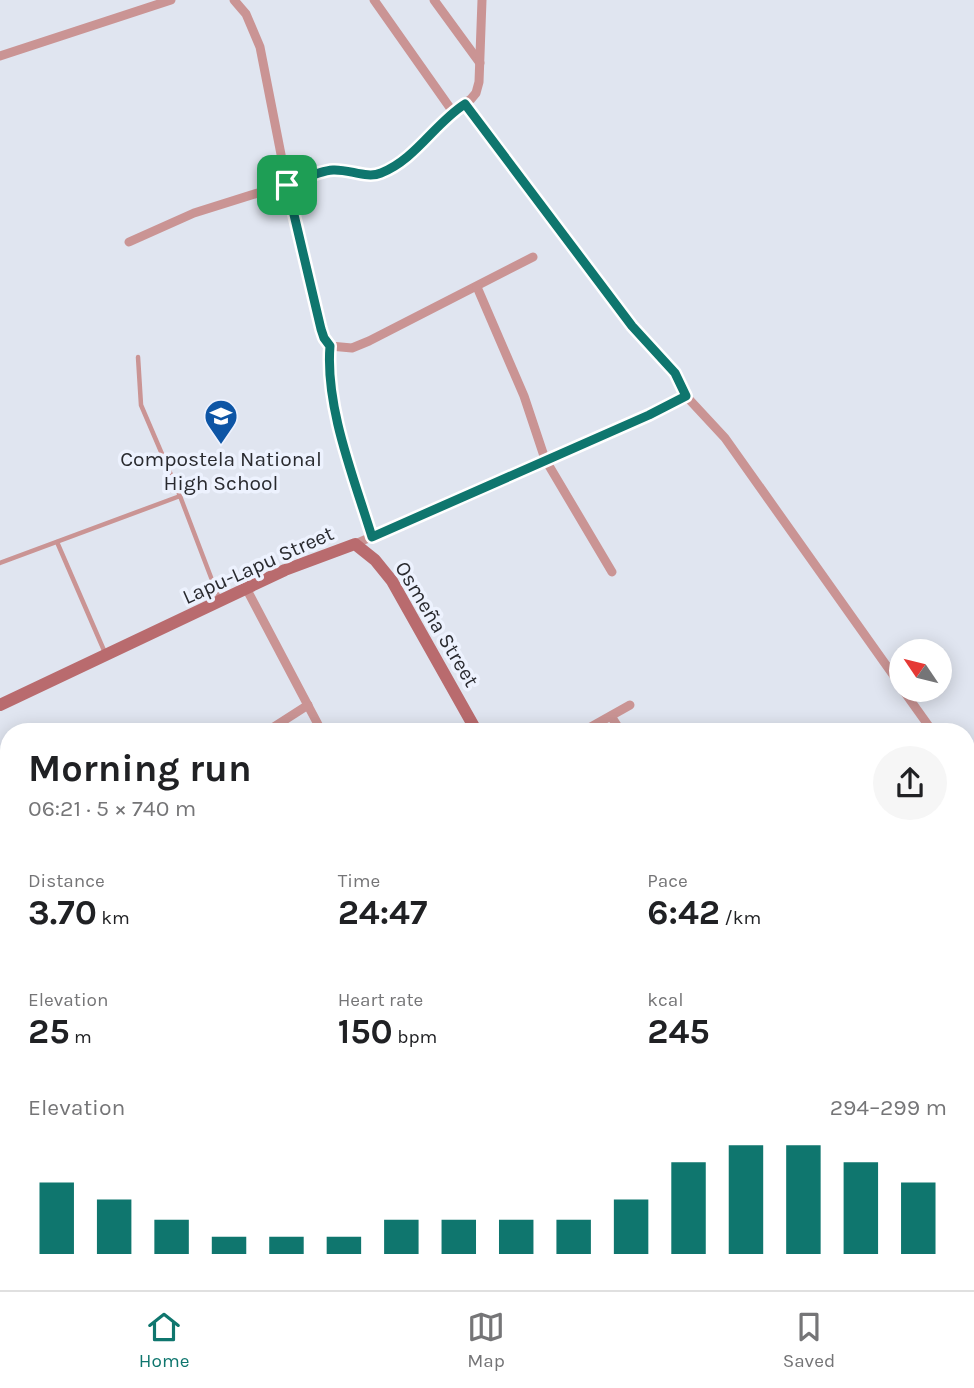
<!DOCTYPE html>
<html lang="en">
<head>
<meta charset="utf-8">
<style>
	:root { --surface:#fff; --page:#f6f6f6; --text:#202124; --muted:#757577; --line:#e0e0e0; --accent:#0f766e }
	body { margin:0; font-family:Karla,sans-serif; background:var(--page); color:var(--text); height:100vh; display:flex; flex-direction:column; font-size:26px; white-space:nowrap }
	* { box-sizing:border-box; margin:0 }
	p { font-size:23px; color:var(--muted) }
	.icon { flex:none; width:38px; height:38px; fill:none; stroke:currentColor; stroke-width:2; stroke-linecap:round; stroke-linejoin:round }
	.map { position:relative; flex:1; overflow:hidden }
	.panel { position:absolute; left:0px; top:723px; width:975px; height:569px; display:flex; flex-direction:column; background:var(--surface); border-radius:28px 28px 0 0; box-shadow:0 4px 18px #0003 }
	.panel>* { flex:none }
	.needle { width:46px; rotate:305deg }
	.tools { position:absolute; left:889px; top:639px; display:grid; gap:14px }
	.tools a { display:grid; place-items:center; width:63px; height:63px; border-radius:50%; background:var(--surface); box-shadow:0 4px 18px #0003; font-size:35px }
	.pin { position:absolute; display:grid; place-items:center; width:60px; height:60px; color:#fff; margin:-30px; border-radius:14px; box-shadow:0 4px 10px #0006 }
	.round { display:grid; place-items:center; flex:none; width:74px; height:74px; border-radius:37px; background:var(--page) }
	.headline { display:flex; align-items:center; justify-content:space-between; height:119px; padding:0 28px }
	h1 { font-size:38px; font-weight:700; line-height:52px }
	.figures { display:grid; grid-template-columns:repeat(3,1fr); gap:10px; height:119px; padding:7px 28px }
	.figures div { display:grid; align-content:center }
	.figures b { font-size:35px; font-weight:700 }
	.figures small { font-size:19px; font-weight:400 }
	.figures p { font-size:19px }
	.chart { height:196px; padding:14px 28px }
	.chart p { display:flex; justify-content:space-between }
	.chart svg { width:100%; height:126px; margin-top:7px; stroke:var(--accent); stroke-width:6 }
	.menu { display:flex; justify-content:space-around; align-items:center; height:98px; border-top:2px solid var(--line); background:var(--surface); font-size:19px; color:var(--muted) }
	.menu a { display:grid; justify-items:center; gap:4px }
	.menu .current { color:var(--accent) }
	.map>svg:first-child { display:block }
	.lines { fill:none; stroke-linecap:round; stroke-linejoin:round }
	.lane { stroke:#ca9494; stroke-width:4.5 }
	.street { stroke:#ca9494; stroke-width:9 }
	.secondary { stroke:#b96b6e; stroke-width:12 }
	.route-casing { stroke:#fff; stroke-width:14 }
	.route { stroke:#0f766e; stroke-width:9 }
	.labels { text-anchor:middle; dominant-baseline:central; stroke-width:7; stroke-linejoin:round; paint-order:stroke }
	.poi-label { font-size:21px; fill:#292a2f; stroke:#edf2fe }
	.street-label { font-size:21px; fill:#292a2f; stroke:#edf2fe }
</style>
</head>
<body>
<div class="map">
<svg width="974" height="1290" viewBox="0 0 974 1290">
	<rect width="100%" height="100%" fill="#e0e5f0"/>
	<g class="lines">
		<g class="lane">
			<path d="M138,357L141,405L180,496"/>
			<path d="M57,542L106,655"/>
			<path d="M0,563L180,496L220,601"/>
		</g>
		<g class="street">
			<path d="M234,0L246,14L260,47L287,185L321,329L330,346L352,348L369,341L533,257"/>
			<path d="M374,0L453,112"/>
			<path d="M434,0L480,63"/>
			<path d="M0,56L171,0"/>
			<path d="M465,104L632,325L675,373L686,396L725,438L901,686"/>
			<path d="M129,242L194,213L331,170L370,175L383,172L404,160L453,112L471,99L476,93L479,82L482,0"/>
			<path d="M477,287L524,396L545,459L612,572"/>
			<path d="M330,346C325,407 354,478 371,537"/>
			<path d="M355,544L649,415L686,396"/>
			<path d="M246,588L322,732"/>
			<path d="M903,690L933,732"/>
			<path d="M611,716L621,732"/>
			<path d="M266,732L308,705"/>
			<path d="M582,732L630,705"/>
			<path d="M966,770L974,780"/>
			<path d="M966,818L974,811"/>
			<path d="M0,901L9,902"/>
			<path d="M966,988L974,979"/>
			<path d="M0,1026H9"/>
			<path d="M0,1162L9,1161"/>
			<path d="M40,1283L42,1290"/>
			<path d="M343,1283L350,1290"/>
			<path d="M511,1283L517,1290"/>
			<path d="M691,1283L697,1290"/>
			<path d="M178,1290L188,1283"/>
			<path d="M657,1290L665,1283"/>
			<path d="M847,1290L855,1283"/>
		</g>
		<g class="secondary">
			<path d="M0,705L285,570L355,544L375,560L392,581L477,732"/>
			<path d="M801,1283L806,1290"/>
		</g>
	</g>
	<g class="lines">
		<defs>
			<path id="route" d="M465,104L632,326L675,373L686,396L649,415L372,537C354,478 325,407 330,346L324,338L321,329L287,185C301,180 318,171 333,170C349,169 367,179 381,173C415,160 435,123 465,104Z"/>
		</defs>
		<use href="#route" class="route-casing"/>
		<use href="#route" class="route"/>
	</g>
	<defs>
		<symbol id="school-pin" viewBox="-11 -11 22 30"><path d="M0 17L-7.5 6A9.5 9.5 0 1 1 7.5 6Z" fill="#0d55a5" stroke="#edf2fe"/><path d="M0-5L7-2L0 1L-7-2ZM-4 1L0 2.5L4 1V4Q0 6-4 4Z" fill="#fff"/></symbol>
	</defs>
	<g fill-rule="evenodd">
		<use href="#school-pin" x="202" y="397" width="38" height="52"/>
	</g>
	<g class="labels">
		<g class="poi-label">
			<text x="221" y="459">Compostela National<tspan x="221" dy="24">High School</tspan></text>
		</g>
		<g class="street-label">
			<text transform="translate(258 565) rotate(-24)">Lapu-Lapu Street</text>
			<text transform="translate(437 624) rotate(59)">Osmeña Street</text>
		</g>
	</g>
</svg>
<div class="tools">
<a><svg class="needle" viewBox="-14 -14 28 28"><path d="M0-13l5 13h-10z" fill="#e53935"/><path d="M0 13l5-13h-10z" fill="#757577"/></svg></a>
</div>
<div class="pin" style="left:287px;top:185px;background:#1e9e55"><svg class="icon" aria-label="arrive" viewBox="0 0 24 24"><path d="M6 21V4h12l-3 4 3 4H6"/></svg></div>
<section class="panel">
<div class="headline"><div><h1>Morning run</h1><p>06:21 · 5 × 740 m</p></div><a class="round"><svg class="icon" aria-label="share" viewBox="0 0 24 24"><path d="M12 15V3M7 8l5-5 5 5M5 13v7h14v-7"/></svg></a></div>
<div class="figures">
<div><p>Distance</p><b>3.70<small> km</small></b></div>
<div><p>Time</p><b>24:47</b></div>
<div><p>Pace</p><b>6:42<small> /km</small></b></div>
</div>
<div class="figures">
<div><p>Elevation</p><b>25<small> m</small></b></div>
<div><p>Heart rate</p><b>150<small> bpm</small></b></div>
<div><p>kcal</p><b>245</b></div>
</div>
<div class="chart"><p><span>Elevation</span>294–299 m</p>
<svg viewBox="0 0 160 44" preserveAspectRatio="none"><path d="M5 44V19M15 44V25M25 44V32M35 44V38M45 44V38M55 44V38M65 44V32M75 44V32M85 44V32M95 44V32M105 44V25M115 44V12M125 44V6M135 44V6M145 44V12M155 44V19"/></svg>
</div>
</section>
</div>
<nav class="menu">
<a class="current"><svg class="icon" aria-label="home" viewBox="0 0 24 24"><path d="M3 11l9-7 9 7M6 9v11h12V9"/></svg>Home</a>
<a><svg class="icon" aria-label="map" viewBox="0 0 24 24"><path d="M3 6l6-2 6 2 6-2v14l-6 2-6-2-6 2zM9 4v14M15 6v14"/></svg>Map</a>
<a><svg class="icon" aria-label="saved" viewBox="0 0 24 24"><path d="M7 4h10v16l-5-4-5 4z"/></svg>Saved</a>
</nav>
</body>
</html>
